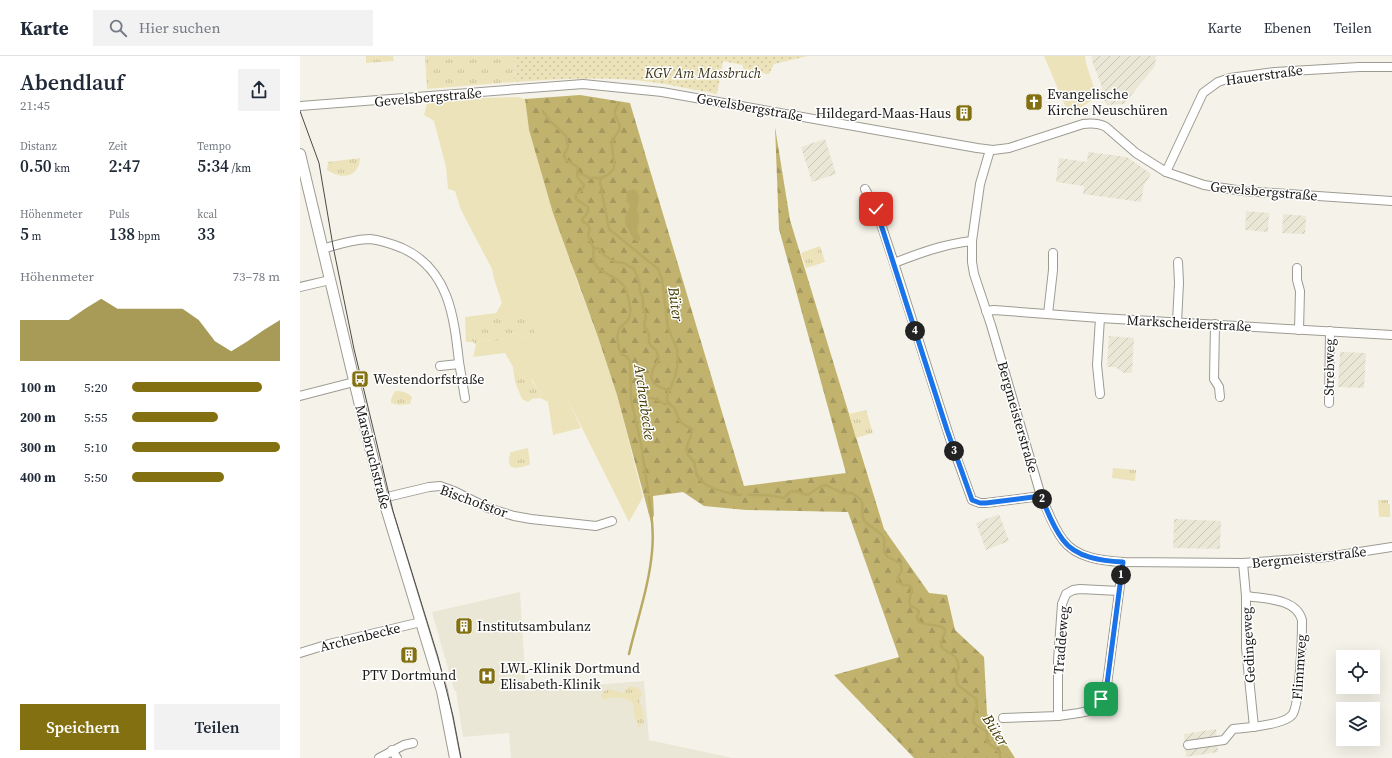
<!DOCTYPE html>
<html lang="de">
<head>
<meta charset="utf-8">
<style>
	:root { --surface:#fff; --page:#f2f2f3; --text:#1f2937; --muted:#747a83; --line:#e0e1e3; --accent:#837111 }
	body { margin:0; font-family:"Source Serif 4",serif; background:var(--page); color:var(--text); height:100vh; display:flex; flex-direction:column; font-size:15px; white-space:nowrap }
	* { box-sizing:border-box; margin:0 }
	p { font-size:13px; color:var(--muted) }
	.icon { flex:none; width:22px; height:22px; fill:none; stroke:currentColor; stroke-width:2; stroke-linecap:round; stroke-linejoin:round }
	.map { position:relative; flex:1; overflow:hidden }
	.panel { display:flex; flex-direction:column; background:var(--surface); width:300px }
	.panel>* { flex:none }
	.tools { position:absolute; left:1036px; top:594px; display:grid; gap:8px }
	.tools a { display:grid; place-items:center; width:44px; height:44px; border-radius:0px; background:var(--surface); box-shadow:0 4px 16px #0002; font-size:20px }
	.pin { position:absolute; display:grid; place-items:center; width:34px; height:34px; color:#fff; margin:-17px; border-radius:8px; box-shadow:0 2px 6px #0006 }
	.km { position:absolute; width:20px; height:20px; margin:-10px; border-radius:50%; background:#222; color:#fff; font-size:11px; line-height:20px; text-align:center }
	.round { display:grid; place-items:center; flex:none; width:42px; height:42px; border-radius:0px; background:var(--page) }
	.headline { display:flex; align-items:center; justify-content:space-between; height:68px; padding:0 20px }
	h1 { font-size:22px; font-weight:600; line-height:30px }
	.figures { display:grid; grid-template-columns:repeat(3,1fr); gap:6px; height:68px; padding:4px 20px }
	.figures div { display:grid; align-content:center }
	.figures b { font-size:17px; font-weight:600 }
	.figures small { font-size:11px; font-weight:400 }
	.figures p { font-size:11px }
	.chart { height:112px; padding:8px 20px }
	.chart p { display:flex; justify-content:space-between }
	.chart svg { width:100%; height:72px; margin-top:4px; fill:var(--accent); opacity:.7 }
	.action { display:flex; gap:8px; margin-top:auto; padding:8px 20px }
	.action a { flex:1; height:46px; border-radius:0px; background:var(--accent); color:#fff; font-size:16px; font-weight:600; line-height:46px; text-align:center }
	.action a+a { background:var(--page); color:var(--text) }
	ul { padding:0 20px; list-style:none; font-size:13px }
	li { display:grid; grid-template-columns:64px 48px 1fr; align-items:center; height:30px }
	li i { height:10px; border-radius:5px; background:var(--accent) }
	header { display:flex; align-items:center; gap:24px; box-sizing:border-box; height:56px; padding:0 20px; background:var(--surface); border-bottom:1px solid var(--line) }
	header strong { font-size:19px }
	nav { display:flex; gap:22px; margin-inline-start:auto; font-size:14px }
	.search { width:280px; height:36px; background:var(--page); display:flex; align-items:center; gap:10px; box-sizing:border-box; padding:0 14px; border-radius:0px; color:var(--muted); font-size:15px }
	main { display:flex; flex:1; min-height:0 }
	.map>svg:first-child { display:block }
	.built { fill:#eae7d6 }
	.industrial { fill:url(#industrial-furrows) }
	.grass { fill:#ece3ba }
	.forest { fill:url(#forest-firs) }
	.park { fill:url(#park-tufts) }
	.garden { fill:url(#garden-dots) }
	.water { fill:#b8a965 }
	.lines { fill:none; stroke-linecap:round; stroke-linejoin:round }
	.stream { stroke:#b8a965; stroke-width:2.5 }
	.minor-casing { stroke:#9d9b92; stroke-width:10 }
	.tertiary-casing { stroke:#9d9b92; stroke-width:12 }
	.minor { stroke:#fff; stroke-width:8 }
	.tertiary { stroke:#fff; stroke-width:10 }
	.tram { stroke:#4c4a46; stroke-width:1 }
	.route-casing { stroke:#fff; stroke-width:8 }
	.route { stroke:#1a73e8; stroke-width:5 }
	.labels { text-anchor:middle; dominant-baseline:central; stroke-width:3; stroke-linejoin:round; paint-order:stroke }
	.park-label { font-size:14px; font-style:italic; fill:#3d3617; stroke:#fff }
	.street-label { font-size:14px; fill:#1a1916; stroke:#fff }
	.poi-label { font-size:14px; fill:#1a1916; stroke:#fff; text-anchor:start }
	.water-label { font-size:15px; font-style:italic; fill:#453b01; stroke:#fff }
</style>
</head>
<body>
<header>
<strong>Karte</strong>
<div class="search"><svg class="icon" aria-label="search" viewBox="0 0 24 24"><circle cx="10" cy="10" r="6"/><path d="M15 15l6 6"/></svg>Hier suchen</div>
<nav><a>Karte</a><a>Ebenen</a><a>Teilen</a></nav>
</header>
<main>
<section class="panel">
<div class="headline"><div><h1>Abendlauf</h1><p>21:45</p></div><a class="round"><svg class="icon" aria-label="share" viewBox="0 0 24 24"><path d="M12 15V3M7 8l5-5 5 5M5 13v7h14v-7"/></svg></a></div>
<div class="figures">
<div><p>Distanz</p><b>0.50<small> km</small></b></div>
<div><p>Zeit</p><b>2:47</b></div>
<div><p>Tempo</p><b>5:34<small> /km</small></b></div>
</div>
<div class="figures">
<div><p>Höhenmeter</p><b>5<small> m</small></b></div>
<div><p>Puls</p><b>138<small> bpm</small></b></div>
<div><p>kcal</p><b>33</b></div>
</div>
<div class="chart"><p><span>Höhenmeter</span>73–78 m</p>
<svg viewBox="0 0 160 44" preserveAspectRatio="none"><path d="M0 44V19L10 19L20 19L30 19L40 12L50 6L60 12L70 12L80 12L90 12L100 12L110 19L120 32L130 38L140 32L150 25L160 19V44z"/></svg>
</div>
<ul>
<li><b>100 m</b>5:20<i style="width:88%"></i></li>
<li><b>200 m</b>5:55<i style="width:58%"></i></li>
<li><b>300 m</b>5:10<i style="width:100%"></i></li>
<li><b>400 m</b>5:50<i style="width:62%"></i></li>
</ul>
<div class="action"><a>Speichern</a><a>Teilen</a></div>
</section>
<div class="map">
<svg width="1092" height="702" viewBox="0 0 1092 702">
	<defs>
		<pattern id="industrial-furrows" width="10" height="10" patternUnits="userSpaceOnUse"><rect width="10" height="10" fill="#eae7d6"/><path d="M-1 1l2-2M0 10L10 0M9 11l2-2" fill="none" stroke="#c8c6b7"/></pattern>
		<pattern id="forest-firs" width="22" height="20" patternUnits="userSpaceOnUse"><rect width="22" height="20" fill="#c1b36e"/><path d="M5 1l3.5 6h-7zM16 11l3.5 6h-7z" fill="#a5995f"/></pattern>
		<pattern id="park-tufts" width="24" height="20" patternUnits="userSpaceOnUse"><rect width="24" height="20" fill="#ece3ba"/><path d="M3 7l-1-3M5 7V3M7 7l1-3M15 17l-1-3M17 17v-4M19 17l1-3" fill="none" stroke="#cac29f"/></pattern>
		<pattern id="garden-dots" width="8" height="8" patternUnits="userSpaceOnUse"><rect width="8" height="8" fill="#ece3ba"/><path d="M2 2h.1M6 6h.1" fill="none" stroke="#cac29f" stroke-width="1.8" stroke-linecap="round"/></pattern>
	</defs>
	<rect width="100%" height="100%" fill="#f5f3e9"/>
	<path class="built" d="M220,536L226,634L344,625L349,684L433,702H211L209,677L163,681L156,635L154,634L132,556Z"/>
	<g class="industrial">
		<path d="M792,0H856L855,10L824,48L807,49L802,40V31L792,5Z"/>
		<path d="M525,83L536,118L512,126L501,91Z"/>
		<path d="M788,96L827,101L851,118L844,129L841,146L783,138L784,130L756,126L759,102L787,106Z"/>
		<path d="M946,155L969,157L968,176L945,174Z"/>
		<path d="M983,158L1006,160L1005,178L982,177Z"/>
		<path d="M809,280L834,282L832,317H824L815,311H807Z"/>
		<path d="M1040,296L1066,297L1064,332L1038,331Z"/>
		<path d="M699,458L709,485L686,494L676,467Z"/>
		<path d="M874,463L921,465L920,493L873,492Z"/>
		<path d="M916,673L918,696L886,701L884,678Z"/>
	</g>
	<g class="grass">
		<path d="M744,0H785L786,7L797,41L769,59Z"/>
		<path d="M218,41L225,43L229,74L277,225L298,281L317,339L343,441L329,466L267,342L281,372L253,379L248,346L240,342L241,336C236,333 236,330 233,325C228,319 220,314 213,311L205,297L173,301L176,289L182,283C196,287 202,285 214,277L226,283L236,281L225,254L169,277L173,286H166L165,261L196,257L202,247L194,223L192,213L161,154L155,135L148,133L146,111L134,65L124,59L127,47L183,42Z"/>
	</g>
	<path class="forest" d="M280,39L330,47L444,430L546,417L479,173L475,71L490,164L584,473L629,537L647,539L655,574L684,601L687,658L715,702H614L534,619L599,601L548,456L446,454L404,450L383,436L353,440L354,459L351,466L317,339L298,281L253,157L229,74L225,43Z"/>
	<g class="park">
		<path d="M66,0H93L94,5L66,7Z"/>
		<path d="M125,0H215L214,26L127,33Z"/>
		<path d="M60,102C59,122 41,124 27,114L28,106Z"/>
		<path d="M520,190L525,206L506,212L501,197Z"/>
		<path d="M225,254L237,281L226,283L214,277C202,285 196,287 182,283L176,289L173,286L169,277L175,269Z"/>
		<path d="M213,311L227,317L237,333L241,336L240,342L232,343L228,346L222,343L215,326Z"/>
		<path d="M95,335C102,335 107,336 112,341L110,348L99,349L91,347V343Z"/>
		<path d="M566,354L573,377L556,382L549,358Z"/>
		<path d="M228,392L230,408C225,411 210,415 209,407C208,404 210,399 210,397L215,395Z"/>
		<path d="M813,412L836,414L835,425L812,422Z"/>
		<path d="M1078,444H1088V448H1090V461H1079Z"/>
		<path d="M331,630L338,632L342,637L339,646L342,650L344,666L341,670L338,671L333,654L334,649C326,639 313,641 302,644L301,639C306,630 315,634 324,637L326,633Z"/>
	</g>
	<path class="garden" d="M215,0H508L474,8L469,18L443,13V9L423,5L417,38C395,34 373,29 351,26C305,20 260,23 214,26Z"/>
	<path class="water" d="M333,133L337,135L339,140L337,155L339,160L337,176L341,183L337,186L333,183C332,179 324,168 325,165C325,160 329,154 330,149L326,145L328,135Z"/>
	<g class="lines">
		<g class="stream">
			<path d="M319,47C310,60 318,60 320,71C319,77 312,82 312,88C312,105 322,114 301,122L300,126L309,173L358,213L362,223L368,272L377,293L378,307L375,321L367,340V345L375,353L379,364L383,368L392,373C393,382 383,390 388,399C390,402 393,404 395,407C394,426 409,432 426,436C431,438 435,439 441,439"/>
			<path d="M243,55L249,64L266,80L268,91L264,99L266,104L278,111L277,121L284,129L281,135L276,138V143L288,151C289,156 287,159 283,162L282,165L288,169L290,173L288,178L291,187L294,192C287,221 319,215 326,234C329,242 332,255 329,262C328,266 323,268 321,271C315,277 318,291 321,298L327,301L330,305L331,343L341,388L348,435"/>
			<path d="M277,116L290,122H301"/>
			<path d="M294,192L299,193L304,199L315,206L324,207L334,213L339,225L340,236L343,242V250L346,260L344,270L349,279V286L351,290L356,294L359,303L353,313L351,321L354,328L369,335"/>
			<path d="M331,340C340,343 347,340 355,343C361,345 363,350 370,348"/>
			<path d="M449,439H469L484,442L490,436L495,435L508,439L521,430L526,429L542,437H552L560,443L563,448C557,473 579,469 584,483C585,487 584,492 584,496L588,501L600,507L602,514L598,521V526L603,529H609L612,533L609,546L611,550L617,553L619,556L617,561L619,566C627,570 636,568 644,572L645,577C632,600 655,591 658,607C660,612 657,615 656,620C656,623 657,626 658,629L676,643L677,651L674,658L673,665L676,669L687,676V686C693,691 701,694 700,702"/>
			<path d="M329,598C337,564 349,530 352,496C354,478 352,460 349,441"/>
		</g>
		<defs>
			<g id="minor">
				<path d="M0,50L283,28L362,36L677,92L693,94L709,92L783,68C792,67 799,67 806,71L836,97L866,116L904,129L943,135L1092,145"/>
				<path d="M690,94L680,128L672,185V206L674,218L691,269L741,440C748,455 753,471 763,484C776,502 803,505 823,506L943,507L1027,501L1092,491"/>
				<path d="M866,116L903,37L918,26L930,22L975,16L1059,11H1092"/>
				<path d="M565,133L576,153L594,207"/>
				<path d="M672,185C644,188 620,197 594,207L652,389L672,444L680,447H686L741,440"/>
				<path d="M22,193C37,189 54,183 70,183C81,184 92,188 102,192C149,213 154,261 159,306C161,318 163,330 165,342"/>
				<path d="M997,212V224L1000,235L999,274"/>
				<path d="M0,231L30,224"/>
				<path d="M686,255L694,254L800,262L1092,279"/>
				<path d="M748,258L753,214V197"/>
				<path d="M877,266L879,227L878,206"/>
				<path d="M915,268L914,323L919,331L920,341"/>
				<path d="M140,310L159,308"/>
				<path d="M800,338L797,309L800,262"/>
				<path d="M0,340L54,326"/>
				<path d="M1029,347L1030,275"/>
				<path d="M83,442L129,431L140,430L154,435L188,452L214,460L231,463L296,470L312,465"/>
				<path d="M943,507L946,540V592L954,671"/>
				<path d="M0,597L29,588L121,566"/>
				<path d="M758,660V604L762,548L766,538L773,534L780,533L819,535"/>
				<path d="M703,662L758,660L779,657L793,654L799,648L807,628L823,506"/>
				<path d="M888,689L924,684L933,673C946,672 984,669 992,659C1000,650 1002,580 1002,564C996,542 965,543 946,540"/>
				<path d="M92,694L97,702"/>
				<path d="M79,702L104,689L113,687"/>
			</g>
			<path id="tertiary" d="M0,98L69,387L83,442L142,635L155,702"/>
		</defs>
		<use href="#minor" class="minor-casing"/>
		<use href="#tertiary" class="tertiary-casing"/>
		<use href="#minor" class="minor"/>
		<use href="#tertiary" class="tertiary"/>
		<path class="tram" d="M0,55L19,107L33,190L54,293L93,455L138,601L153,660L161,702"/>
	</g>
	<g class="lines">
		<defs>
			<path id="route" d="M576,153L647,374L672,444L680,447H686L741,440C747,455 753,471 763,484C776,502 803,505 823,506L807,628L801,643"/>
		</defs>
		<use href="#route" class="route-casing"/>
		<use href="#route" class="route"/>
	</g>
	<defs>
		<symbol id="church-square" viewBox="-11 -11 22 22"><rect x="-9" y="-9" width="18" height="18" rx="4" fill="#837111" stroke="#fff"/><path d="M-1.2-6h2.4v3.5h3.3v2.4h-3.3V6h-2.4V-.1h-3.3v-2.4h3.3Z" fill="#fff"/></symbol>
		<symbol id="building-square" viewBox="-11 -11 22 22"><rect x="-9" y="-9" width="18" height="18" rx="4" fill="#837111" stroke="#fff"/><path d="M-4-6H4V6H1V3H-1V6H-4ZM-2.5-4.3h1.7v1.8h-1.7ZM.8-4.3h1.7v1.8H.8ZM-2.5-1h1.7V.8h-1.7ZM.8-1h1.7V.8H.8Z" fill="#fff"/></symbol>
		<symbol id="bus-square" viewBox="-11 -11 22 22"><rect x="-9" y="-9" width="18" height="18" rx="4" fill="#837111" stroke="#fff"/><path d="M-5-6H5V4H4V6H2V4H-2V6H-4V4H-5ZM-3.5-4V0h7V-4ZM-3.5 1.2v1.5H-2V1.2ZM2 1.2v1.5H3.5V1.2Z" fill="#fff"/></symbol>
		<symbol id="hospital-square" viewBox="-11 -11 22 22"><rect x="-9" y="-9" width="18" height="18" rx="4" fill="#837111" stroke="#fff"/><path d="M-5-5h3v3.5h4V-5h3V5h-3V1.5h-4V5h-3Z" fill="#fff"/></symbol>
	</defs>
	<g fill-rule="evenodd">
		<use href="#church-square" x="724" y="36" width="20" height="20"/>
		<use href="#building-square" x="654" y="47" width="20" height="20"/>
		<use href="#bus-square" x="50" y="313" width="20" height="20"/>
		<use href="#building-square" x="154" y="560" width="20" height="20"/>
		<use href="#building-square" x="99" y="589" width="20" height="20"/>
		<use href="#hospital-square" x="177" y="610" width="20" height="20"/>
	</g>
	<g class="labels">
		<g class="park-label">
			<text x="403" y="17">KGV Am Massbruch</text>
		</g>
		<g class="street-label">
			<text transform="translate(964 19) rotate(-8)">Hauerstraße</text>
			<text transform="translate(128 41) rotate(-5)">Gevelsbergstraße</text>
			<text transform="translate(450 51) rotate(10)">Gevelsbergstraße</text>
			<text transform="translate(964 135) rotate(5)">Gevelsbergstraße</text>
			<text transform="translate(889 267) rotate(3)">Markscheiderstraße</text>
			<text transform="translate(1029 311) rotate(-89)">Strebweg</text>
			<text transform="translate(718 361) rotate(74)">Bergmeisterstraße</text>
			<text transform="translate(73 401) rotate(76)">Marsbruchstraße</text>
			<text transform="translate(174 445) rotate(20)">Bischofstor</text>
			<text transform="translate(1009 501) rotate(-6)">Bergmeisterstraße</text>
			<text transform="translate(60 581) rotate(-14)">Archenbecke</text>
			<text transform="translate(761 584) rotate(-85)">Traddeweg</text>
			<text transform="translate(948 589) rotate(-93)">Gedingeweg</text>
			<text transform="translate(999 611) rotate(-86)">Flimmweg</text>
		</g>
		<g class="poi-label">
			<text x="747" y="38">Evangelische<tspan x="747" dy="16">Kirche Neuschüren</tspan></text>
			<text x="651" y="57" text-anchor="end">Hildegard-Maas-Haus</text>
			<text x="73" y="323">Westendorfstraße</text>
			<text x="177" y="570">Institutsambulanz</text>
			<text x="200" y="612">LWL-Klinik Dortmund<tspan x="200" dy="16">Elisabeth-Klinik</tspan></text>
			<text x="109" y="619" text-anchor="middle">PTV Dortmund</text>
		</g>
		<g class="water-label">
			<text transform="translate(376 248) rotate(82)">Büter</text>
			<text transform="translate(345 346) rotate(82)">Archenbecke</text>
			<text transform="translate(696 674) rotate(57)">Büter</text>
		</g>
	</g>
</svg>
<div class="tools">
<a><svg class="icon" aria-label="locate" viewBox="0 0 24 24"><circle cx="12" cy="12" r="6"/><path d="M12 2v4M12 18v4M2 12h4M18 12h4"/></svg></a>
<a><svg class="icon" aria-label="layers" viewBox="0 0 24 24"><path d="M12 4l9 5-9 5-9-5zM3 14l9 5 9-5"/></svg></a>
</div>
<div class="pin" style="left:801px;top:643px;background:#1e9e55"><svg class="icon" aria-label="arrive" viewBox="0 0 24 24"><path d="M6 21V4h12l-3 4 3 4H6"/></svg></div>
<div class="pin" style="left:576px;top:153px;background:#d93025"><svg class="icon" aria-label="check" viewBox="0 0 24 24"><path d="M5 12l5 5 9-10"/></svg></div>
<b class="km" style="left:821px;top:519px">1</b>
<b class="km" style="left:742px;top:443px">2</b>
<b class="km" style="left:654px;top:395px">3</b>
<b class="km" style="left:615px;top:275px">4</b>
</div>
</main>
</body>
</html>
